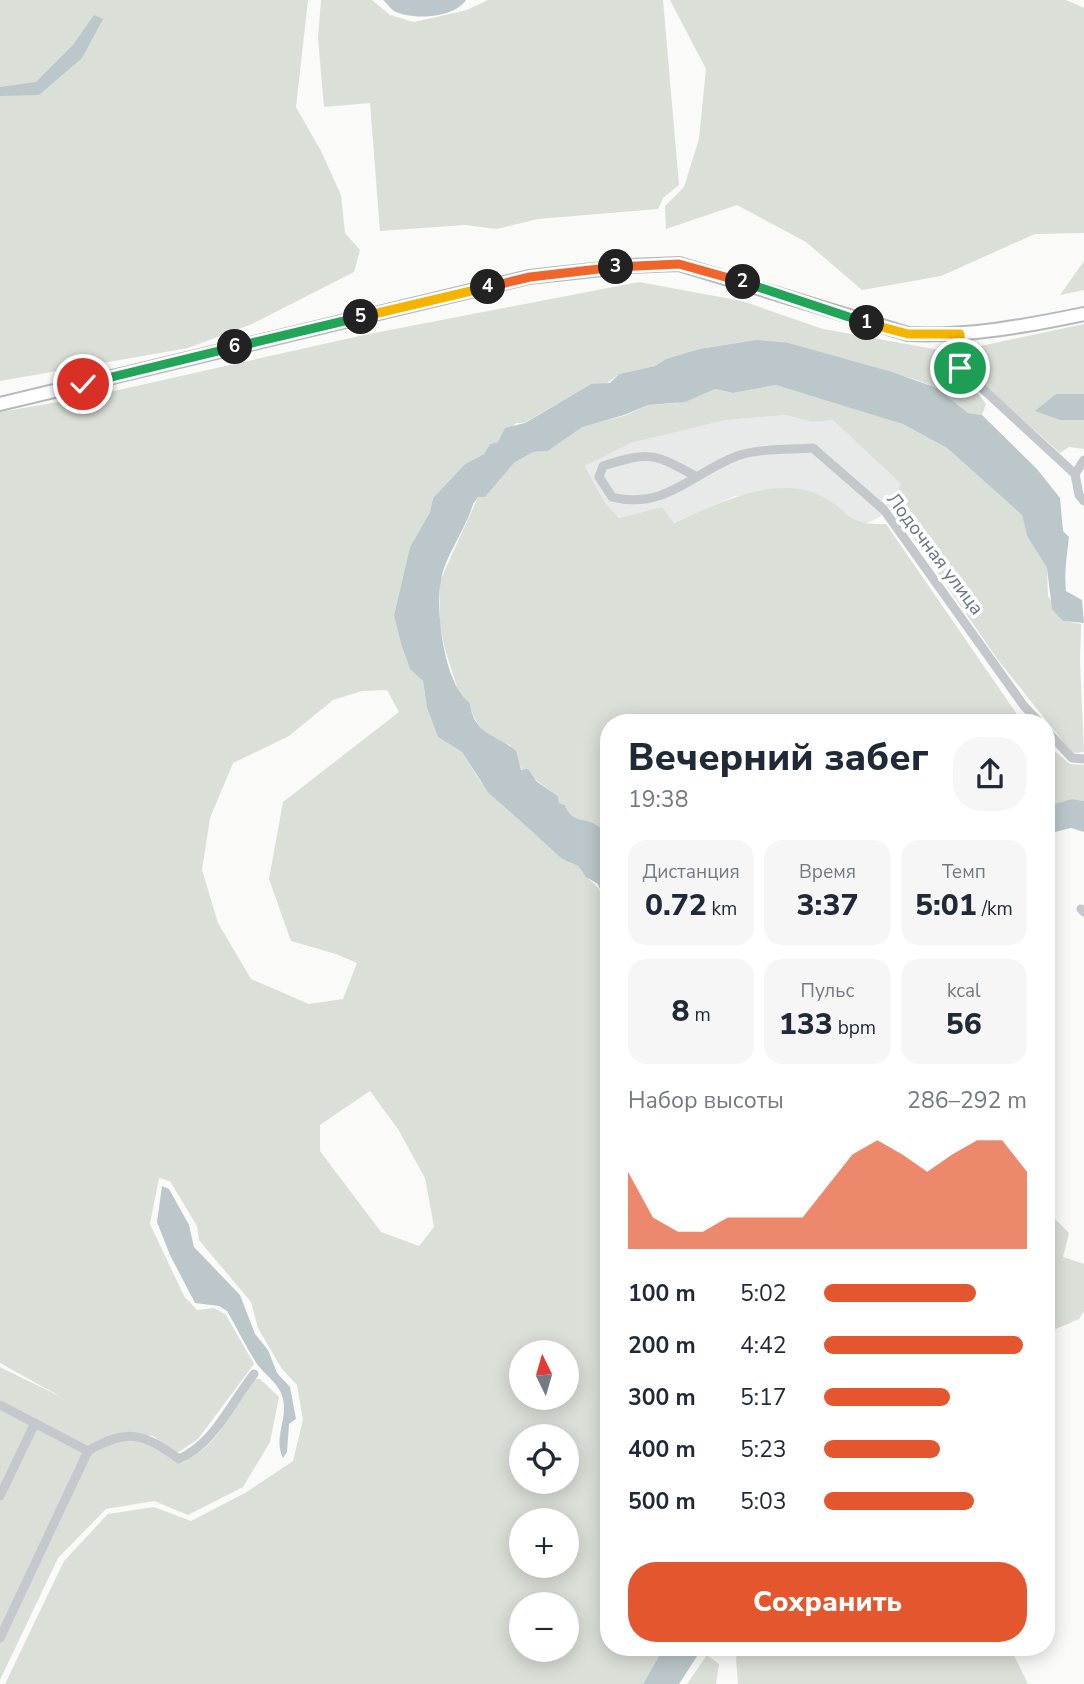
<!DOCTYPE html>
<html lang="ru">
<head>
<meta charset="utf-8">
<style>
	:root { --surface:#fff; --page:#f6f6f7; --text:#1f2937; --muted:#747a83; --accent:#e4572e }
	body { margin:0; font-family:"Nunito Sans",sans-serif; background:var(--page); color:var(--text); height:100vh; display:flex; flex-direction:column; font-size:26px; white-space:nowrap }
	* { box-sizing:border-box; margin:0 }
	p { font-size:23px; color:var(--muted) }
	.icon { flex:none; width:38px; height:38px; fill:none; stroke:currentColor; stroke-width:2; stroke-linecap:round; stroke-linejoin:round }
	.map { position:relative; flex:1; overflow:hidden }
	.side { position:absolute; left:600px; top:714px; width:455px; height:942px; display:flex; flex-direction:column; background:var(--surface); border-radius:28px; box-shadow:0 4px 18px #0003 }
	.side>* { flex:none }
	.needle { width:46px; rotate:355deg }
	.fabs { position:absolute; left:509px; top:1340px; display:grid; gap:14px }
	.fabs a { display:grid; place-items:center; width:70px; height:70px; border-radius:50%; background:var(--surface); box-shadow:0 4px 18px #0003; font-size:35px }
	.pin { position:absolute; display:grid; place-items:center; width:60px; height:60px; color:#fff; margin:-30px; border:4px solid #fff; border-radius:50%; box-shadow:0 2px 7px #0007 }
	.km { position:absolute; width:35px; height:35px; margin:-18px; border-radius:50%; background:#222; color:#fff; font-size:19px; line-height:35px; text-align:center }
	.round { display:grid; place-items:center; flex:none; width:74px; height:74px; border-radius:28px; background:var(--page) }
	.summary { display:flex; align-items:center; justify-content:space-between; height:119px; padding:0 28px }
	h1 { font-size:38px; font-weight:800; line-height:52px }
	.stats { display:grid; grid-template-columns:repeat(3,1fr); gap:10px; height:119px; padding:7px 28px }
	.stats div { display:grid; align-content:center; border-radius:18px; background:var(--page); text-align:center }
	.stats b { font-size:30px; font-weight:800 }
	.stats small { font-size:19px; font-weight:400 }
	.stats p { font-size:19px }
	.chart { height:196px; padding:14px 28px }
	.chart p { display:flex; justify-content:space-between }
	.chart svg { width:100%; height:126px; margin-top:7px; fill:var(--accent); opacity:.7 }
	.action { display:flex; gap:14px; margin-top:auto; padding:14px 28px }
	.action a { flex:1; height:80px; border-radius:28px; background:var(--accent); color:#fff; font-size:28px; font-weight:800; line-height:80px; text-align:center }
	ul { padding:0 28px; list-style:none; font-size:23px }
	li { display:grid; grid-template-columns:112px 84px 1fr; align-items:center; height:52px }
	li i { height:18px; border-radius:9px; background:var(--accent) }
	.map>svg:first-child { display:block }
	.built { fill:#e8e9e9 }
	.green { fill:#dadfd7; fill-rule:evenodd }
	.water { fill:#bbc7cb }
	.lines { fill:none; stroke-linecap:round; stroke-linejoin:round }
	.secondary-casing { stroke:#b3babf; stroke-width:16 }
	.minor { stroke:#c3c8cc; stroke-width:9 }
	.secondary { stroke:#fff; stroke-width:12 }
	.split-1-casing { stroke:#fff; stroke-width:14 }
	.split-2-casing { stroke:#fff; stroke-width:14 }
	.split-3-casing { stroke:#fff; stroke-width:14 }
	.split-4-casing { stroke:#fff; stroke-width:14 }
	.split-5-casing { stroke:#fff; stroke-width:14 }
	.split-6-casing { stroke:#fff; stroke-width:14 }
	.split-7-casing { stroke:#fff; stroke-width:14 }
	.split-1 { stroke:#f5b400; stroke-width:9 }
	.split-2 { stroke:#22a559; stroke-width:9 }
	.split-3 { stroke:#f0652b; stroke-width:9 }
	.split-4 { stroke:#f0652b; stroke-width:9 }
	.split-5 { stroke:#f5b400; stroke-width:9 }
	.split-6 { stroke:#22a559; stroke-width:9 }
	.split-7 { stroke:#22a559; stroke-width:9 }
	.labels { text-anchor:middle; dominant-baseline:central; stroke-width:7; stroke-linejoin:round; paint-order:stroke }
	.street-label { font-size:19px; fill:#657683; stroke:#fff }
</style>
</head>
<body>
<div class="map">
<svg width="1084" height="1684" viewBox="0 0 1084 1684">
	<rect width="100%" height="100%" fill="#fafaf8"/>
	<path class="built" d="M785,415L812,422L833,420L901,484L891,505L880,517L863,525L819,495L735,496L673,523L662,507L619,518L604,501L585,465L631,443L726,420Z"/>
	<g class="green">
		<path d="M0,0H308L296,107L321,151L341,195L345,233L360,250L354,272L252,324L188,348L0,381Z"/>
		<path d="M321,0H372L390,15L414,22L467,10L488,0H663L679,185L663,198L658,209L538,219L497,229L465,225L380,231L370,103L324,107L318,38Z"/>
		<path d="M670,0H1066L1084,8V233L1035,234L941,276L862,290L806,242L737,205L666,229L665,206L684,187L699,139L706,69Z"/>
		<path d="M1084,261V290L1060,295Z"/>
		<path d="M639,282L742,301L823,329L945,351L986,404L982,415L968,413L937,388L917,380L789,343L778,345L767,341L743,342L699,349L666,359L655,366L619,374L604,385L591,384L524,423H516L498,442L490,444L484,454L465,464L433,498L430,512L410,547L394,615L417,675L423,681L427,708L438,737L462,752L480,781L501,804L562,859L578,866C585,879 598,883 603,897L609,898V1647H664L643,1684H5L64,1561L108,1514L154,1507L191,1521L245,1493L293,1461L303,1420L297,1385L282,1369L258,1328L251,1302L199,1240L197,1226L170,1181L159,1178L150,1224L184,1296L197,1310L214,1308L226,1315L254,1364L198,1439L177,1453L153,1436L138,1434L182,1463C229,1438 223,1415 253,1379H260L279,1397L270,1442L243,1487L188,1515L154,1501L106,1509L58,1558L0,1680V1367L63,1398L0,1363V412L87,397L364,335ZM387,690L399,712L283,802L269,879L291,941L336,954L357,963L343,999L309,1004L251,979L218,923L202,870L210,818L233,763L289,736L333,700L362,691ZM370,1091L398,1129L425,1178L434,1227L419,1246L381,1232L320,1151V1125ZM522,1353H567V1398H522ZM522,1437H567V1482H522ZM522,1521H567V1566H522ZM522,1605H567V1650H522Z"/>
		<path d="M1084,324V394H1056L1044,414L1060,420H1084V449L1069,447L1060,453L970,372L971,348Z"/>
		<path d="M776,385L873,413L903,424L947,448L1022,515L1027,536L1047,568L1048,596L1063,621L1081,624L1080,662L1084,752L1072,753L998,660L891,505L901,484L833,420L812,422L785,415L726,420L631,443L585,466L604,501L619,518L662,507L674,523C714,505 775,474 819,495C850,510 846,526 886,524L1023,723H609V837C605,833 600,826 595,824C581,817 572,823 565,805L559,803L558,796L522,770L510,745C490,740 472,724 470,703L460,696L444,646L440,624V581L478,497H485L514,463L533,452L548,451L582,426L624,416L648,405L677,403L715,389L733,393Z"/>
		<path d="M1046,744L1070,764L1084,765V801L1072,799L1047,806Z"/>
		<path d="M1046,1210L1069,1233L1063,1257L1084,1264V1311L1079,1319L1047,1333Z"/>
		<path d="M740,1647H1010L1028,1684H738L736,1658Z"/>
		<path d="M707,1655L719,1664L716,1684H687Z"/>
	</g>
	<g class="water">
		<path d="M383,0H466C454,18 415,20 396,12C391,10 387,3 383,0Z"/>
		<path d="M94,15L103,19L82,58L39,95L0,96V87L36,82L73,45Z"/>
		<path d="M756,340L789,343L892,372L937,388L968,413L982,415L1037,469L1060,498L1063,531L1069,537C1067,555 1064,572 1066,591L1082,600L1084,623L1063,621L1052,609L1047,568L1027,536L1022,515L947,448L903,424L776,385L733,393L715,389L685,402L648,405L624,415L582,427L548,451L533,452L514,463L485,497H478L473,504C466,529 445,556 441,580C435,610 444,685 470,703C473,735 498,735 516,751L521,770L528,769L536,781L558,796L559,803L565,805C572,823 581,817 595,824C600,826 605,833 609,837V898L603,897L598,884L586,877L578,866L562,859L488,792L462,752L438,737L427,708L423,681L410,669L401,643L394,615L410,547L430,512L433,498L465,464L484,454L490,444L498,442L505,428L525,423L591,384L610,383L619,374L655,366L666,359L699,349Z"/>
		<path d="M1056,394H1084V420H1060L1035,411Z"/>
		<path d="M1072,799L1084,801V832L1071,828L1047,834V806Z"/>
		<path d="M162,1186L169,1189L189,1225L194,1247L240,1295L255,1334L268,1350L277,1373L290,1387L296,1419L289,1424L287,1452L283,1458C273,1438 288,1419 283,1399C280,1384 266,1376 257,1364C246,1347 237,1328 227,1311L219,1306L195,1303L170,1255L157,1222Z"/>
		<path d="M664,1647H703L679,1684H643Z"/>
	</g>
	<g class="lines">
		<defs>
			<path id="secondary" d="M0,404L529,277L630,266L679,264L908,334C968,337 1026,326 1084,314"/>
		</defs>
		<use href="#secondary" class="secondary-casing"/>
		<g class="minor">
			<path d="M960,334V368L1075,474L1079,495L1084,501"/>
			<path d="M1075,474L1084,460"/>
			<path d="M697,477C654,453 650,451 603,466L599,477L612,497C666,510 692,473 737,456C759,448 790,450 813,448L884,510L1024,706L1040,723"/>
			<path d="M1046,730L1072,758L1084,759"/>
			<path d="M1081,909L1084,912"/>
			<path d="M0,1405L88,1451C128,1428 143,1433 179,1459C215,1443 230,1404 254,1374"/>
			<path d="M0,1496L35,1423"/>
			<path d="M0,1638L88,1451"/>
		</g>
		<use href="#secondary" class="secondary"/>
	</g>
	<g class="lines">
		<defs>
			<path id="split-1" d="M867,323L908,334H960V368"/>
			<path id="split-2" d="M743,282L867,323"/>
			<path id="split-3" d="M616,267L679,264L743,282"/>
			<path id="split-4" d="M488,287L530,277L616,267"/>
			<path id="split-5" d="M361,317L488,287"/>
			<path id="split-6" d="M235,347L361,317"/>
			<path id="split-7" d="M83,384L235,347"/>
		</defs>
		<use href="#split-1" class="split-1-casing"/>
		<use href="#split-2" class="split-2-casing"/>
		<use href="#split-3" class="split-3-casing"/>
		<use href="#split-4" class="split-4-casing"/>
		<use href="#split-5" class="split-5-casing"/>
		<use href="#split-6" class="split-6-casing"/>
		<use href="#split-7" class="split-7-casing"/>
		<use href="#split-1" class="split-1"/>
		<use href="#split-2" class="split-2"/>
		<use href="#split-3" class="split-3"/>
		<use href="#split-4" class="split-4"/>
		<use href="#split-5" class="split-5"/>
		<use href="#split-6" class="split-6"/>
		<use href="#split-7" class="split-7"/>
	</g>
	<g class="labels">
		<g class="street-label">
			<text transform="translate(935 554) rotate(53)">Лодочная улица</text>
		</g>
	</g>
</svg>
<div class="fabs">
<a><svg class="needle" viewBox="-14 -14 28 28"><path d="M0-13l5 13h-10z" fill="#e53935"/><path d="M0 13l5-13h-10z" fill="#747a83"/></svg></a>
<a><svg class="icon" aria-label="locate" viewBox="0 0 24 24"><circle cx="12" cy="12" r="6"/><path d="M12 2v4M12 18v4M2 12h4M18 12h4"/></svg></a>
<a>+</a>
<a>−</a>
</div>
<div class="pin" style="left:960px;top:368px;background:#1e9e55"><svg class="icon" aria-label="arrive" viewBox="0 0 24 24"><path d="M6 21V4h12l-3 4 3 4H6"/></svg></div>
<div class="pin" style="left:83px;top:384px;background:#d93025"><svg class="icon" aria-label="check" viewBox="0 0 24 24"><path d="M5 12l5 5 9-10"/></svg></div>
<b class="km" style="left:867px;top:323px">1</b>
<b class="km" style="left:743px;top:282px">2</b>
<b class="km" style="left:616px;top:267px">3</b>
<b class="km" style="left:488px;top:287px">4</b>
<b class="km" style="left:361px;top:317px">5</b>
<b class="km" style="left:235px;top:347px">6</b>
<section class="side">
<div class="summary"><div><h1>Вечерний забег</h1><p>19:38</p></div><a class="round"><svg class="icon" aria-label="share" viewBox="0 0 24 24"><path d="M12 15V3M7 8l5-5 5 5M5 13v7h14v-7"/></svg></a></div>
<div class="stats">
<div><p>Дистанция</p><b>0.72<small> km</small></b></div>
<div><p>Время</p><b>3:37</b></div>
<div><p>Темп</p><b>5:01<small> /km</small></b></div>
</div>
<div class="stats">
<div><b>8<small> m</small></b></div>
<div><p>Пульс</p><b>133<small> bpm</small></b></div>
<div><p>kcal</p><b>56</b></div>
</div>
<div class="chart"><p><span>Набор высоты</span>286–292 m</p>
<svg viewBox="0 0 160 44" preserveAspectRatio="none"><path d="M0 44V17L10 33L20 38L30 38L40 33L50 33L60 33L70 33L80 22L90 11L100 6L110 11L120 17L130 11L140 6L150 6L160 17V44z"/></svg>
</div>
<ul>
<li><b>100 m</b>5:02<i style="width:75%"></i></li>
<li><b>200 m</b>4:42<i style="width:98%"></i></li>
<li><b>300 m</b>5:17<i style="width:62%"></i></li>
<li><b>400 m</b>5:23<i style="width:57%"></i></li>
<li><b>500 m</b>5:03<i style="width:74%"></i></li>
</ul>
<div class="action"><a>Сохранить</a></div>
</section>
</div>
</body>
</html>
